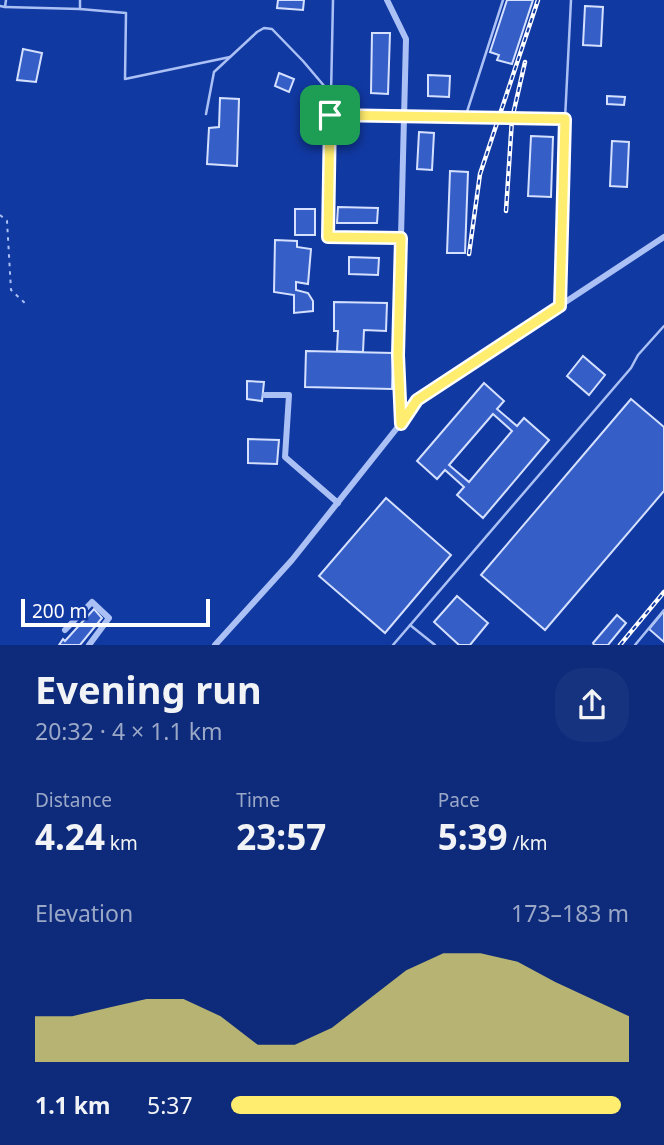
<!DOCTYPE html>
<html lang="en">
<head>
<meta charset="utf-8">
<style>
	:root { --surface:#0d2b7a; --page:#16337f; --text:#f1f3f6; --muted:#9aa7c7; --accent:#ffed6f }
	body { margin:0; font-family:"Noto Sans",sans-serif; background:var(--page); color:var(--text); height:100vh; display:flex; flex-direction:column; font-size:26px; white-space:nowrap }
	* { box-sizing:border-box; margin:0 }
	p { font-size:23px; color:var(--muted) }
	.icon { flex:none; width:38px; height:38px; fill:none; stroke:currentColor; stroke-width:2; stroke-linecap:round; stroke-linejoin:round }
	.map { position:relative; height:645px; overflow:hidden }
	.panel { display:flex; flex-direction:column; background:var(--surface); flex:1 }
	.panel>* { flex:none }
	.scale { position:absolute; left:21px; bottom:18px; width:189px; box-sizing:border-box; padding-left:7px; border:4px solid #fff; border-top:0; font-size:19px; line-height:24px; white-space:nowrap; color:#fff; -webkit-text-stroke:5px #1139a2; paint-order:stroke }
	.pin { position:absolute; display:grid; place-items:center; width:60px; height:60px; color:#fff; margin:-30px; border-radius:14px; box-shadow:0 4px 10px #0006 }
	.round { display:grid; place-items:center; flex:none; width:74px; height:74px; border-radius:28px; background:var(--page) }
	.head { display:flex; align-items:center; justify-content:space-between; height:119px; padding:0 35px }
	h1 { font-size:38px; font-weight:700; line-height:52px }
	.figures { display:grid; grid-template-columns:repeat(3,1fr); gap:10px; height:119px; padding:7px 35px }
	.figures div { display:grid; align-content:center }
	.figures b { font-size:35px; font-weight:700 }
	.figures small { font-size:19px; font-weight:400 }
	.figures p { font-size:19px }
	.chart { height:196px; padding:14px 35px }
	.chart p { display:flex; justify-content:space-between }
	.chart svg { width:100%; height:126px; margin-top:7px; fill:var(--accent); opacity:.7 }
	ul { padding:0 35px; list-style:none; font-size:23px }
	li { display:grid; grid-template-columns:112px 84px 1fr; align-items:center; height:52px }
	li i { height:18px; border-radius:9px; background:var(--accent) }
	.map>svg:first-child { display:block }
	.building { fill:#355fc7; stroke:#d4e0fe; stroke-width:2; fill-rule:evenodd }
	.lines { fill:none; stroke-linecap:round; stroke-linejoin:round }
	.path { stroke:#abc1f5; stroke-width:2; stroke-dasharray:3.5 5; stroke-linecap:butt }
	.lane { stroke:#abc1f5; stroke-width:2.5 }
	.street { stroke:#abc1f5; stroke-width:6 }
	.rail-casing { stroke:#fff; stroke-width:4.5 }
	.rail { stroke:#1139a2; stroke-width:2; stroke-dasharray:5; stroke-linecap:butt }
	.route-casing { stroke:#fff; stroke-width:14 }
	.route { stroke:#ffed6f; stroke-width:9 }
</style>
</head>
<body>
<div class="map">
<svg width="664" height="645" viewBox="0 0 664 645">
	<rect width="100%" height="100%" fill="#1139a2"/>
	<g class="building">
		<path d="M278,0H304L303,10L277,8Z"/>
		<path d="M507,0H533L512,64L497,60L499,55L490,52Z"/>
		<path d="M585,6L603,7L601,46L583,45Z"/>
		<path d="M372,33H390L388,94L371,93Z"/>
		<path d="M23,49L42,53L36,82L17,80Z"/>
		<path d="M279,73L294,79L289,92L275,86Z"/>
		<path d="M428,75L450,76L449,97L428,96Z"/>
		<path d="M607,96L625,97L624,105L607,104Z"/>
		<path d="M220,98L239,99L237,166L207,164L209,128L219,127Z"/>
		<path d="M419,132L434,133L432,170L417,169Z"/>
		<path d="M531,136L553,137L551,197L528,196Z"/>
		<path d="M612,141L629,142L627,187L610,186Z"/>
		<path d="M450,171L468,172L465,253H447Z"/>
		<path d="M338,207L378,208L377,223H337Z"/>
		<rect x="295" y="209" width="20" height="26"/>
		<path d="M275,240L297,241V247L311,249L308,284L296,282V290L308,293L313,301V311L294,313V295L274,292Z"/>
		<path d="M349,257L379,258L378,275L349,274Z"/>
		<path d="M334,302L387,303L386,331L364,330L363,352L337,351L338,331H334Z"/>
		<path d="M306,351L393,353L392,389L305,387Z"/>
		<path d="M583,356L605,375L589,395L567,376Z"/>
		<path d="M247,381L264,382L262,401L247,399Z"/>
		<path d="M484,383L504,401L497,409L517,426L524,418L549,440L483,518L457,495L464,487L445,470L437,479L417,461ZM493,414L512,431L469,482L449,465Z"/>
		<path d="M631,399L664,427V491L545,630L481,575Z"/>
		<path d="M248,439L279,440L277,464L248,463Z"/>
		<path d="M386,498L451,555L385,633L319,576Z"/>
		<path d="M457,596L488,623L470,645H459L434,622Z"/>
		<path d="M94,609L102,618L80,645H59L63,639L65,641Z"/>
		<path d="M664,611V642L649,629Z"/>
		<path d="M617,615L626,623L608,645H594L593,643Z"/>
	</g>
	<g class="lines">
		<path class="path" d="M0,215L7,221L11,290L28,306"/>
		<g class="lane">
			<path d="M80,0V9"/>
			<path d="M333,0L328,237L401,238"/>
			<path d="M0,6L5,7L6,0"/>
			<path d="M5,7L80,9L126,13L125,79L230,57"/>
			<path d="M206,114L214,72L257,32L264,28L272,29L303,61L331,94"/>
			<path d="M330,115L565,119L560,305"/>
			<path d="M465,118L503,0"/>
			<path d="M565,119L571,0"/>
			<path d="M410,625L435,645"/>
			<path d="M393,645L631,368L638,355L664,326"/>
			<path d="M635,645L664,610"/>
		</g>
		<g class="street">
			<path d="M387,0L406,39L398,355L401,422"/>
			<path d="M265,395H289L285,457L338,503"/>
			<path d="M65,630L92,602L109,618L89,645"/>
			<path d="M215,645L292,560L401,423L417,400L664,237"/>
		</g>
		<defs>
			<g id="rail">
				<path d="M506,211L512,119L525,62"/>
				<path d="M469,254L480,174L538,0"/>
				<path d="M620,645L664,592"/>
			</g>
		</defs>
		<use href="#rail" class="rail-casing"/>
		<use href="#rail" class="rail"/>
	</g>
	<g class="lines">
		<defs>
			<path id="route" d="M330,115L565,119L560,306L417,400L401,424L398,355L401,238L328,237Z"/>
		</defs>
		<use href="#route" class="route-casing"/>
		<use href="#route" class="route"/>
	</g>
</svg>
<div class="scale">200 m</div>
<div class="pin" style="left:330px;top:115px;background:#1e9e55"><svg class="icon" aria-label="arrive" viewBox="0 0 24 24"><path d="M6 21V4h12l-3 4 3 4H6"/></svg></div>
</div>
<section class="panel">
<div class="head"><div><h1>Evening run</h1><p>20:32 · 4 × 1.1 km</p></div><a class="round"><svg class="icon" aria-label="share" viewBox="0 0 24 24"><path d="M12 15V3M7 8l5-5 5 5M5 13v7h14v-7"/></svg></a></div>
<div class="figures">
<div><p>Distance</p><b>4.24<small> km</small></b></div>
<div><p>Time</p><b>23:57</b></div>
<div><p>Pace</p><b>5:39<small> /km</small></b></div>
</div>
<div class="chart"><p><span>Elevation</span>173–183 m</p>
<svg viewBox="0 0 160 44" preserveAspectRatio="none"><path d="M0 44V28L10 28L20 25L30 22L40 22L50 28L60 38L70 38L80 32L90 22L100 12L110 6L120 6L130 9L140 16L150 22L160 28V44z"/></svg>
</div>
<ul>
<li><b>1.1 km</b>5:37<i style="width:98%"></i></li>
</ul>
</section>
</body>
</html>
